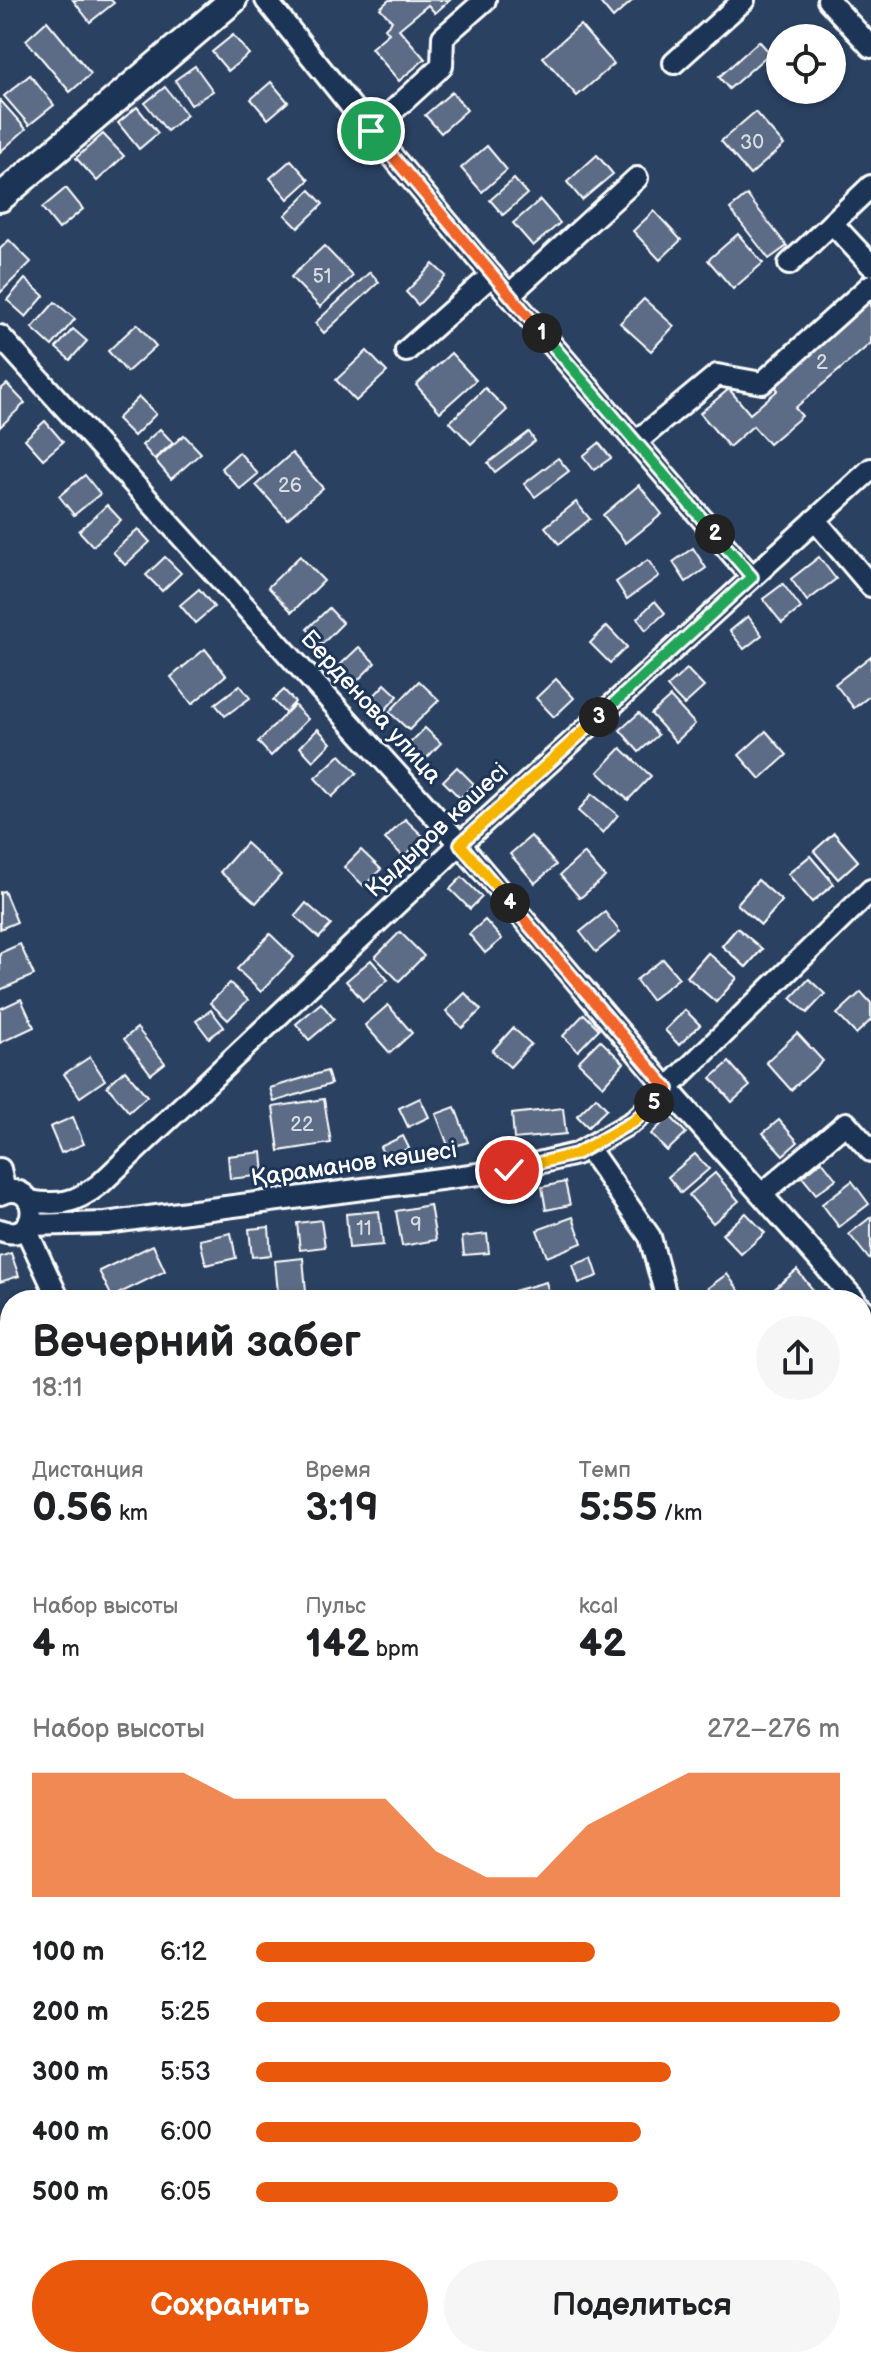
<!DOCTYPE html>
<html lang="ru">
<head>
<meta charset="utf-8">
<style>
	:root { --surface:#fff; --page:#f6f6f6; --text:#202124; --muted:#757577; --accent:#ea580c }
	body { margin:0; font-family:"Balsamiq Sans",sans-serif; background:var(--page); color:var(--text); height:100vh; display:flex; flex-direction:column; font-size:30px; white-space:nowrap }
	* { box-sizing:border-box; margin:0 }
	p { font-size:26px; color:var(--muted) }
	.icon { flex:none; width:44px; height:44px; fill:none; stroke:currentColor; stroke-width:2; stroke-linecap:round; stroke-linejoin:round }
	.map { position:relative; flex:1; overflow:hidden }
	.sheet { position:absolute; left:0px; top:1290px; width:872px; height:1078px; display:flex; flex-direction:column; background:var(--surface); border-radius:32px 32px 0 0; box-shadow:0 2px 6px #0004 }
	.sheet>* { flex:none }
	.controls { position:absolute; left:766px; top:24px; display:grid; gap:16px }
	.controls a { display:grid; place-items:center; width:80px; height:80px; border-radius:50%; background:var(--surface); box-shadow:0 2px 6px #0004; font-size:40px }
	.pin { position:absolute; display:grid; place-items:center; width:68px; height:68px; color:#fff; margin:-34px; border:4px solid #fff; border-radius:50%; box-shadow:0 2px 8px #0007 }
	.km { position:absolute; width:40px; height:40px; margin:-20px; border-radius:50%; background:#222; color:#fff; font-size:22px; line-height:40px; text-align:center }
	.round { display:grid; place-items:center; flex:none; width:84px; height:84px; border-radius:42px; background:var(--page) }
	.head { display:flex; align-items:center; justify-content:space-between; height:136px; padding:0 32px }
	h1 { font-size:44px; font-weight:600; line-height:60px }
	.stats { display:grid; grid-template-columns:repeat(3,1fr); gap:12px; height:136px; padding:8px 32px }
	.stats div { display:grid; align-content:center }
	.stats b { font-size:40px; font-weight:600 }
	.stats small { font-size:22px; font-weight:400 }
	.stats p { font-size:22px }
	.chart { height:224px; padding:16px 32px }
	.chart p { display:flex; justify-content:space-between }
	.chart svg { width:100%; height:144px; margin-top:8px; fill:var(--accent); opacity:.7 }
	.cta { display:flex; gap:16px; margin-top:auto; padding:16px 32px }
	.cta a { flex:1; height:92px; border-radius:48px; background:var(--accent); color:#fff; font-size:32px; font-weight:600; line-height:92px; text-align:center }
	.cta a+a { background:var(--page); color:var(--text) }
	ul { padding:0 32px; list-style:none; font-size:26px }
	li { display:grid; grid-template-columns:128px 96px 1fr; align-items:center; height:60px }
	li i { height:20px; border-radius:10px; background:var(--accent) }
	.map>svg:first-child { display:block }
	.building { fill:#5b6c86; stroke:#fff; stroke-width:2 }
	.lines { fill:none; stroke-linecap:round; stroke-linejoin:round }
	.minor-casing { stroke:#fff; stroke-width:26 }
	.major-casing { stroke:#fff; stroke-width:32 }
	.minor { stroke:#1d3557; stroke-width:20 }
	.major { stroke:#1d3557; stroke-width:26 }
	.split-1-casing { stroke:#fff; stroke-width:16 }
	.split-2-casing { stroke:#fff; stroke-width:16 }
	.split-3-casing { stroke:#fff; stroke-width:16 }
	.split-4-casing { stroke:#fff; stroke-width:16 }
	.split-5-casing { stroke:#fff; stroke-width:16 }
	.split-6-casing { stroke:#fff; stroke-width:16 }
	.split-1 { stroke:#f0652b; stroke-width:10 }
	.split-2 { stroke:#22a559; stroke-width:10 }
	.split-3 { stroke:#22a559; stroke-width:10 }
	.split-4 { stroke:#f5b400; stroke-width:10 }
	.split-5 { stroke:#f0652b; stroke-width:10 }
	.split-6 { stroke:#f5b400; stroke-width:10 }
	.labels { text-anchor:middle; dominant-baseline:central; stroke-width:6; stroke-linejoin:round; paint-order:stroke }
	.number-label { font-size:20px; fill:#d6dae1 }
	.street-label { font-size:24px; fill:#fff; stroke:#1d3557 }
</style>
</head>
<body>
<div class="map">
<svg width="871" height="2367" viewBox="0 0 871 2367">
	<rect width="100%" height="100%" fill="#2a4161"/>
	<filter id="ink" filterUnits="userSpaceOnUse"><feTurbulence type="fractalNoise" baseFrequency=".0125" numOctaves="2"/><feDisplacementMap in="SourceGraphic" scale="16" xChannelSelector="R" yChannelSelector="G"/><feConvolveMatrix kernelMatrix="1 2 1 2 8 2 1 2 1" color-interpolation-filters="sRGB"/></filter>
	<g filter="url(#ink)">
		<g class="building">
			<path d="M73,0H111L114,3L90,22Z"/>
			<path d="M389,0H450L435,13L428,5L399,29L425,59L399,81L371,48L389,33L385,28L392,21L380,8Z"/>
			<path d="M598,0H633L613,18Z"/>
			<path d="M47,21L91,74L70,92L26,40Z"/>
			<path d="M580,25L614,64L577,96L543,57Z"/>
			<path d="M233,35L249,54L228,71L212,52Z"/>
			<path d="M759,41L770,53L729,89L719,77Z"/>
			<path d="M195,66L213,91L191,105L175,80Z"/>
			<path d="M30,75L54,105L29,125L4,96Z"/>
			<path d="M271,82L288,102L268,119L251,99Z"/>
			<path d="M165,87L187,115L167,131L145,103Z"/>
			<path d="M452,92L467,110L441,133L425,115Z"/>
			<path d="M0,100L26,129L0,152Z"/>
			<path d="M137,107L158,133L139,149L118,123Z"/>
			<path d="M755,112L784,145L750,175L721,141Z"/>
			<path d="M103,134L124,156L97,181L76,158Z"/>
			<path d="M487,146L507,170L482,192L461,168Z"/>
			<path d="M597,155L613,174L582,200L567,182Z"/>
			<path d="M291,160L309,180L288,199L270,178Z"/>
			<path d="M514,179L527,194L503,215L490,200Z"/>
			<path d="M66,188L83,209L59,229L42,208Z"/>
			<path d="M310,190L323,204L298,228L285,215Z"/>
			<path d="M747,195L787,246L769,259L730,209Z"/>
			<path d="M540,200L560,223L533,246L513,223Z"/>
			<path d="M654,211L681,240L660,260L633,231Z"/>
			<path d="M738,234L763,263L733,289L708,260Z"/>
			<path d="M9,240L31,262L0,293V249Z"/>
			<path d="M324,246L353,276L320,307L291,277Z"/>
			<path d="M433,264L446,276L418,305L406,292Z"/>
			<path d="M370,272L379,282L324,333L315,323Z"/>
			<path d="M25,279L44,296L26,317L7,300Z"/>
			<path d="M871,298V343L795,408L802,416L769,444L753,426L729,447L700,413L729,389L750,414L778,390L773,384Z"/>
			<path d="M644,299L674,326L651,351L620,323Z"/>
			<path d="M55,302L75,319L52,346L32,328Z"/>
			<path d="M137,324L156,346L127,372L108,351Z"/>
			<path d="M73,329L87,341L70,360L56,348Z"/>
			<path d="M367,351L387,372L356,401L336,380Z"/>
			<path d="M451,353L476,380L440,412L416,385Z"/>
			<path d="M7,384L25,403L0,427V390Z"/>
			<path d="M485,388L507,410L471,444L450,422Z"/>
			<path d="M139,397L156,414L134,436L117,419Z"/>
			<path d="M45,421L63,442L43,459L25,439Z"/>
			<path d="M160,429L173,443L154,459L142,445Z"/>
			<path d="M529,432L535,441L495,472L488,463Z"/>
			<path d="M184,435L201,453L171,479L155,460Z"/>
			<path d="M599,443L611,458L594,470L583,456Z"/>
			<path d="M239,452L258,474L240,489L221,468Z"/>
			<path d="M292,453L323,488L287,519L256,485Z"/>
			<path d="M558,458L569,471L535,497L524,484Z"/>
			<path d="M85,475L100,494L74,515L59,496Z"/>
			<path d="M639,485L662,514L626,543L603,515Z"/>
			<path d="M576,502L590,519L559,544L545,527Z"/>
			<path d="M107,505L121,520L93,546L79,531Z"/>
			<path d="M138,529L150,542L125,565L113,552Z"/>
			<path d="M693,548L706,568L686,582L673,562Z"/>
			<path d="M300,556L324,581L292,612L268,587Z"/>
			<path d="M165,557L181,573L162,591L146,575Z"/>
			<path d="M819,557L836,579L807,601L791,579Z"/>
			<path d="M648,560L659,576L627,599L616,582Z"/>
			<path d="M783,584L801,608L782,623L763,599Z"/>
			<path d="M199,589L214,607L195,623L180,605Z"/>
			<path d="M655,601L665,613L646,630L637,618Z"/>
			<path d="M329,608L343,623L322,644L307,629Z"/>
			<path d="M748,616L762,635L744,649L730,631Z"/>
			<path d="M607,626L627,647L610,663L590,643Z"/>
			<path d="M359,647L375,663L356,682L340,665Z"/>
			<path d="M205,649L226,675L192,704L171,677Z"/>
			<path d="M871,656V695L854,708L835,684Z"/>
			<path d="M687,669L704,687L684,705L667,687Z"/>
			<path d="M556,679L574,698L554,717L536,698Z"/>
			<path d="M419,681L439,700L409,730L389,712Z"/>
			<path d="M385,684L398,696L383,712L370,700Z"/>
			<path d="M240,685L250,698L225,716L215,704Z"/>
			<path d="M284,690L295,702L285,713L273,700Z"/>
			<path d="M670,697L695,724L676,742L651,714Z"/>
			<path d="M294,705L308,719L271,756L258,742Z"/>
			<path d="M639,713L658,735L639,752L620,730Z"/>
			<path d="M425,728L441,743L424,761L408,745Z"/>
			<path d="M318,729L331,743L313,761L300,747Z"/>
			<path d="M766,731L787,755L760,779L739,755Z"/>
			<path d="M621,748L651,776L628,800L598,772Z"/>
			<path d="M340,755L357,773L332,797L315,778Z"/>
			<path d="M457,767L474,784L460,798L443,781Z"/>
			<path d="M592,794L618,815L603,833L578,811Z"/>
			<path d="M405,819L424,837L404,857L385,839Z"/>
			<path d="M834,833L858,861L838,879L814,851Z"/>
			<path d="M834,833L858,861L838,879L814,851Z"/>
			<path d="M531,836L556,865L535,883L510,854Z"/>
			<path d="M246,843L281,875L256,903L220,872Z"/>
			<path d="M361,850L381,869L364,886L344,867Z"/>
			<path d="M584,853L605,877L580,898L560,875Z"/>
			<path d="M810,856L834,884L812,902L788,874Z"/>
			<path d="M810,856L834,884L812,902L788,874Z"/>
			<path d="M462,877L482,897L470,909L450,889Z"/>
			<path d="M758,880L782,901L761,925L737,904Z"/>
			<path d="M758,880L782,901L761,925L737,904Z"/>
			<path d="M4,891L17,922L0,929V892Z"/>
			<path d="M306,903L331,925L319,938L295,916Z"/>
			<path d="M605,912L620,932L596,952L580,932Z"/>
			<path d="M485,920L502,939L485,953L469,934Z"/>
			<path d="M737,928L762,949L746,967L722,946Z"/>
			<path d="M737,928L762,949L746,967L722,946Z"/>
			<path d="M737,928L762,949L746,967L722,946Z"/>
			<path d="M400,932L424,956L399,981L375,957Z"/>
			<path d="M270,934L294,957L261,992L237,969Z"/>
			<path d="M20,944L34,975L0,990V953Z"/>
			<path d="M708,953L737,978L716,1002L687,977Z"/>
			<path d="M708,953L737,978L716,1002L687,977Z"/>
			<path d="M663,959L679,978L651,1000L636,980Z"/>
			<path d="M371,960L388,980L363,1001L346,981Z"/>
			<path d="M809,979L825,994L807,1013L791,998Z"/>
			<path d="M230,983L248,1000L228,1020L210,1003Z"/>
			<path d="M861,992L871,1003V1020L856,1034L837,1014Z"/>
			<path d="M465,993L481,1010L462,1028L446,1011Z"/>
			<path d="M21,999L34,1027L0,1043V1009Z"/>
			<path d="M321,1003L334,1019L309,1040L296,1024Z"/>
			<path d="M388,1005L412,1033L390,1053L365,1025Z"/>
			<path d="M211,1010L224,1027L209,1038L196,1021Z"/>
			<path d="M685,1010L700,1025L679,1045L665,1030Z"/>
			<path d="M685,1010L700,1025L679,1045L665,1030Z"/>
			<path d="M584,1014L599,1029L578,1051L563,1036Z"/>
			<path d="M137,1028L165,1063L151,1074L124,1039Z"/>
			<path d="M513,1028L531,1044L510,1067L492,1051Z"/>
			<path d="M797,1033L823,1061L791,1090L766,1062Z"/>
			<path d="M600,1040L624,1063L603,1086L578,1062Z"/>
			<path d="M90,1057L105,1080L80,1097L64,1074Z"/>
			<path d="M729,1062L750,1086L732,1102L711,1078Z"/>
			<path d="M125,1070L147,1096L129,1112L107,1086Z"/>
			<path d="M327,1071L331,1084L274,1102L270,1088Z"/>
			<path d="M596,1097L607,1109L588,1127L577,1116Z"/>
			<path d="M420,1098L429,1117L408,1127L399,1108Z"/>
			<path d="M324,1099L331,1143L279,1151L273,1107Z"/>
			<path d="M455,1107L468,1142L449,1148L436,1114Z"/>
			<path d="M563,1108L566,1134L514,1139L512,1114Z"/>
			<path d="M670,1116L686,1133L667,1151L651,1134Z"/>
			<path d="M73,1117L84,1144L61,1153L50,1127Z"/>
			<path d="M779,1120L798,1142L783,1155L763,1133Z"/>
			<path d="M403,1136L409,1148L386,1159L380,1147Z"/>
			<path d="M262,1152L264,1175L230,1179L228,1156Z"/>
			<path d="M695,1154L709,1169L681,1193L668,1177Z"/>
			<path d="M822,1161L836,1179L816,1194L802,1177Z"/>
			<path d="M715,1173L739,1201L713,1223L689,1195Z"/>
			<path d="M852,1181L869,1204L839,1227L822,1204Z"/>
			<path d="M565,1182L570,1205L546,1210L542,1187Z"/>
			<path d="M430,1205L436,1240L402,1246L396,1211Z"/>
			<path d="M379,1211L383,1245L349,1248L346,1214Z"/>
			<path d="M746,1213L765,1233L741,1254L722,1234Z"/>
			<path d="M573,1217L582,1243L547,1257L537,1230Z"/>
			<path d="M871,1217V1258L869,1259L849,1234Z"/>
			<path d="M321,1220L325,1247L300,1250L297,1223Z"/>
			<path d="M269,1227L271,1255L252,1257L249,1229Z"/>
			<path d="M231,1233L236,1258L206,1265L200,1240Z"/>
			<path d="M487,1234L489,1253L464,1255L462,1237Z"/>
			<path d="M153,1245L165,1271L112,1297L99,1271Z"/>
			<path d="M11,1253L19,1276L0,1282V1257Z"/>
			<path d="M303,1258L306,1291L278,1293L275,1261Z"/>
			<path d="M592,1258L598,1276L579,1283L573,1265Z"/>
			<path d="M797,1270L814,1291L802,1300H779L772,1291Z"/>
			<path d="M727,1274L746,1300H700L697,1296Z"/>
			<path d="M546,1282L551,1300H517L514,1291Z"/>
			<path d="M862,1579L871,1588V1636L862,1628Z"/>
			<path d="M10,1895V1912L0,1917V1900Z"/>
			<path d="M10,1915V1954L0,1931V1919Z"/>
			<path d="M871,2048V2094L867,2096L862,2088V2054Z"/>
			<path d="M871,2187V2228L862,2212V2192Z"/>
			<path d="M2,2313L10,2326V2357L0,2363V2314Z"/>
			<path d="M219,2358H241L245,2367H216L213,2361Z"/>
			<path d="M448,2358H489L495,2367H454Z"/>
			<path d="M613,2358H621L626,2367H598Z"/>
		</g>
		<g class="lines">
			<defs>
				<g id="minor">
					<path d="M266,0L371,131L492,275L752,577"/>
					<path d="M828,0L871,47"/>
					<path d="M674,63L744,0"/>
					<path d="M371,131L442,66L443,37L485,0"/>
					<path d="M832,223L871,265"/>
					<path d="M789,264L871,186"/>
					<path d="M509,295L637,178"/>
					<path d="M0,336L460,844L668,1089L855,1300"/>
					<path d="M406,351L492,275"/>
					<path d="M636,442L717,375L762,383L871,285"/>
					<path d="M815,520L871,586"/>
					<path d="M588,1148L650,1237L667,1300"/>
					<path d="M0,1169L5,1191"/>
					<path d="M0,1194C41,1176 43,1246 0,1230"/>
					<path d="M762,1194L846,1123L871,1151"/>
					<path d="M29,1201C60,1206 75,1203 100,1184L460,844L871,469"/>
					<path d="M28,1225L106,1223L149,1217L509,1170L576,1154L634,1121L871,890"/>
					<path d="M25,1227L59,1300"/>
					<path d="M862,1308L871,1318"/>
					<path d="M862,1645L871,1653"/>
					<path d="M862,1704L871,1695"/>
					<path d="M862,1865L871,1858"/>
					<path d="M0,2007L10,2002"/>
					<path d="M0,2022L10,2042"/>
					<path d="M862,2139L871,2132"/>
					<path d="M169,2358L173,2367"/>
					<path d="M559,2367L571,2358"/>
				</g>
				<path id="major" d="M0,198L233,0"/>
			</defs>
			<use href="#minor" class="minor-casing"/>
			<use href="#major" class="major-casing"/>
			<use href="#minor" class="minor"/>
			<use href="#major" class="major"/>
		</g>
	</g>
	<g class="lines" filter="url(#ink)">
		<defs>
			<path id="split-1" d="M371,131L542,333"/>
			<path id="split-2" d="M542,333L715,534"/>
			<path id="split-3" d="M599,717L752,577L715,534"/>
			<path id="split-4" d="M510,903L460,844L599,717"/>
			<path id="split-5" d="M510,903L668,1089L654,1103"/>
			<path id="split-6" d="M509,1170L576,1154L634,1121L654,1103"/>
		</defs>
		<use href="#split-1" class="split-1-casing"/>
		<use href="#split-2" class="split-2-casing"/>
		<use href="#split-3" class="split-3-casing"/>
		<use href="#split-4" class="split-4-casing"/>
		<use href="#split-5" class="split-5-casing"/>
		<use href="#split-6" class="split-6-casing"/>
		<use href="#split-1" class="split-1"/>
		<use href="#split-2" class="split-2"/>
		<use href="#split-3" class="split-3"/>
		<use href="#split-4" class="split-4"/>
		<use href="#split-5" class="split-5"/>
		<use href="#split-6" class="split-6"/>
	</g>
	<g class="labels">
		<g class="number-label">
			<text x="752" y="143">30</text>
			<text x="322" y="277">51</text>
			<text x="822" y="363">2</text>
			<text x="290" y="486">26</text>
			<text x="302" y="1125">22</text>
			<text x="416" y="1225">9</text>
			<text x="364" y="1229">11</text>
		</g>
		<g class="street-label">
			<text transform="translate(371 707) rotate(48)">Берденова улица</text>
			<text transform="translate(437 830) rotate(-43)">Қыдыров көшесі</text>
			<text transform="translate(354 1164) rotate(-8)">Қараманов көшесі</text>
		</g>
	</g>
</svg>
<div class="controls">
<a><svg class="icon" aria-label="locate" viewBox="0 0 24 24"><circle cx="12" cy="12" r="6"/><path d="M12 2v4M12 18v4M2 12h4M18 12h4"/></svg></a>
</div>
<div class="pin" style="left:371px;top:131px;background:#1e9e55"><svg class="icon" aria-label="arrive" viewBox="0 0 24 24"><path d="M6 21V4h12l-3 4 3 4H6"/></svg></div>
<div class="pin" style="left:509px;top:1170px;background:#d93025"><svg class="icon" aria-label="check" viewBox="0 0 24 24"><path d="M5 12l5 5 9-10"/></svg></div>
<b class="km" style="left:542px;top:333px">1</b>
<b class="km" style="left:715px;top:534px">2</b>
<b class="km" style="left:599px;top:717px">3</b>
<b class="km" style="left:510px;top:903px">4</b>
<b class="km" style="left:654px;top:1103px">5</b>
<section class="sheet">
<div class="head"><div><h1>Вечерний забег</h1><p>18:11</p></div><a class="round"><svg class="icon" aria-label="share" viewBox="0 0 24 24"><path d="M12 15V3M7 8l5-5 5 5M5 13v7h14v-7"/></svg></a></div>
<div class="stats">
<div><p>Дистанция</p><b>0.56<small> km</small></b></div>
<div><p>Время</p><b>3:19</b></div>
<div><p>Темп</p><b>5:55<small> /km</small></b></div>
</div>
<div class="stats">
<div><p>Набор высоты</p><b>4<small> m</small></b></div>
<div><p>Пульс</p><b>142<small> bpm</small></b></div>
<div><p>kcal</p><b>42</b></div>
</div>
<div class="chart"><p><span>Набор высоты</span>272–276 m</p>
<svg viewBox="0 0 160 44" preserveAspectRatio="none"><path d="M0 44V6L10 6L20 6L30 6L40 14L50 14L60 14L70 14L80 30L90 38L100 38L110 22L120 14L130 6L140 6L150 6L160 6V44z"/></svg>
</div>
<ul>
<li><b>100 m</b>6:12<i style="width:58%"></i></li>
<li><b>200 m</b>5:25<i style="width:100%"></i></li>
<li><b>300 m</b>5:53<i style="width:71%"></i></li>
<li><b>400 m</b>6:00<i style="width:66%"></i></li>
<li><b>500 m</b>6:05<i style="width:62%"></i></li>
</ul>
<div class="cta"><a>Сохранить</a><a>Поделиться</a></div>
</section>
</div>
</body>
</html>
